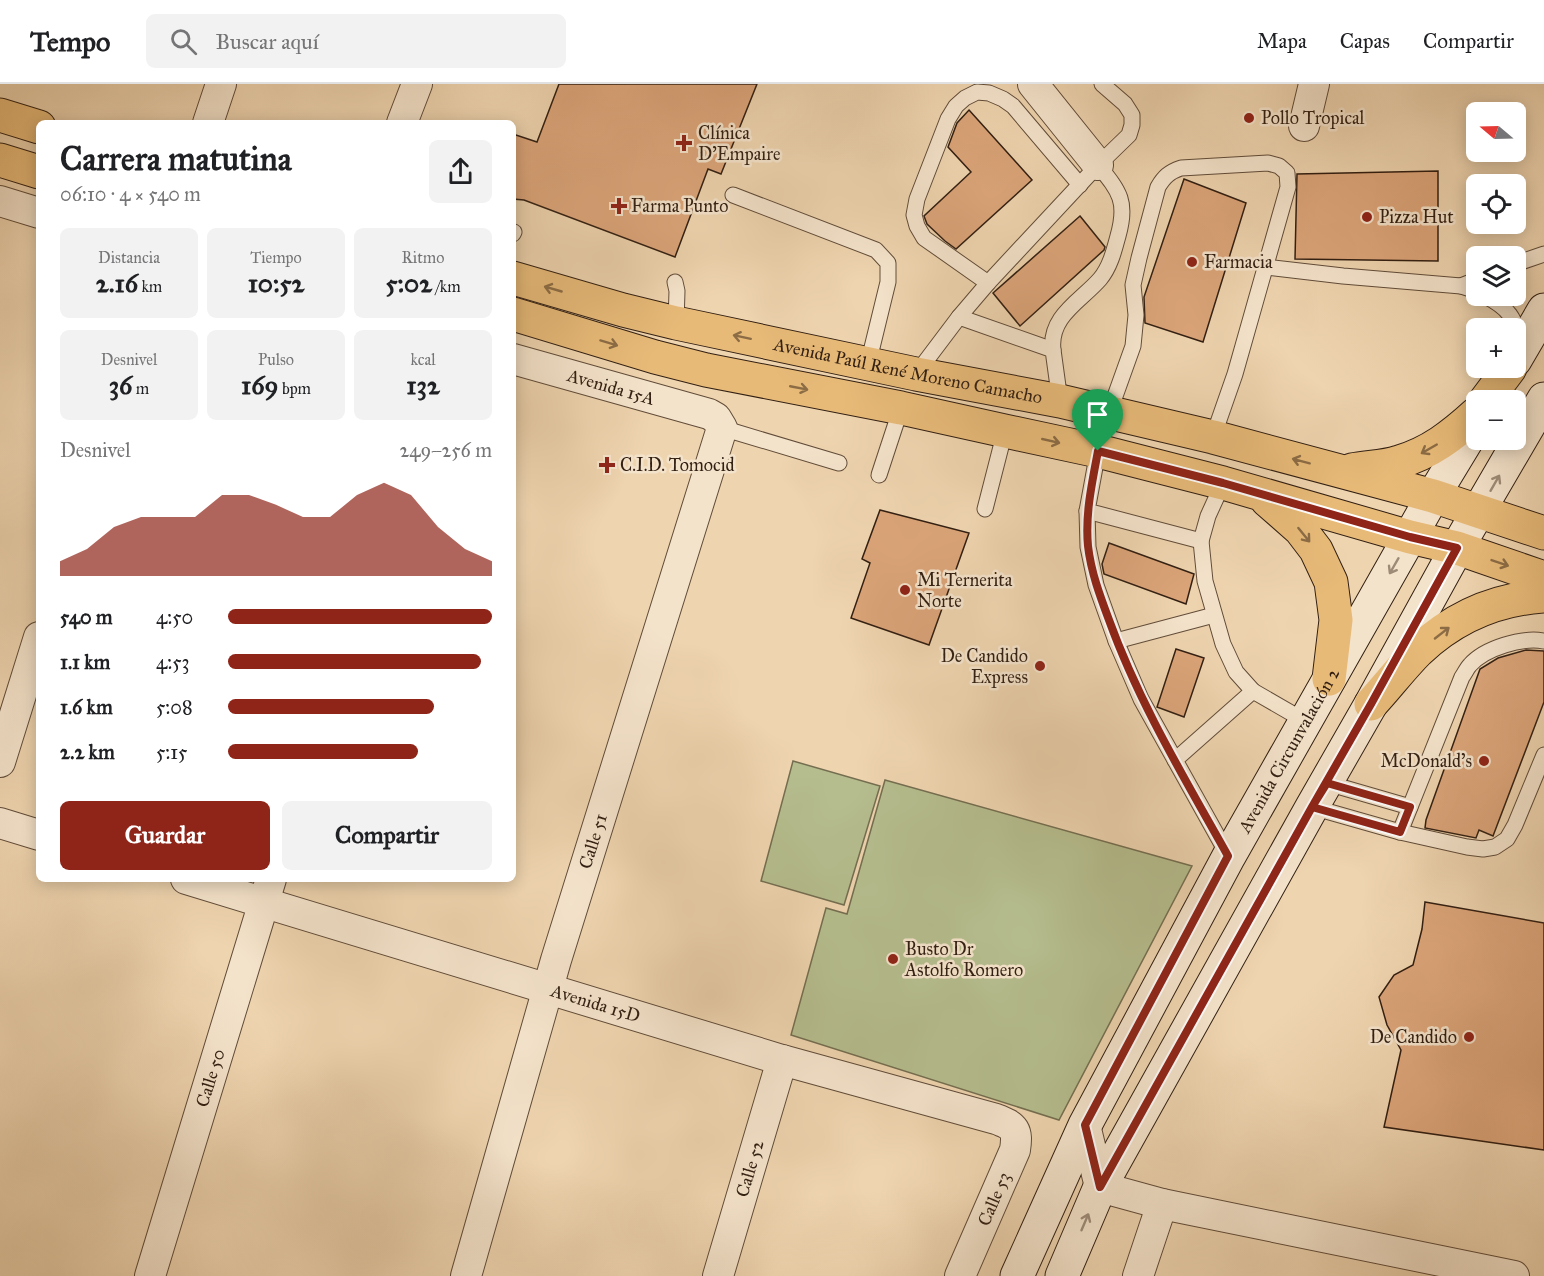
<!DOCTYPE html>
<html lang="es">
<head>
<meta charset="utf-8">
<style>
	:root { --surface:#fff; --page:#f2f2f2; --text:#202124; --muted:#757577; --line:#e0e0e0; --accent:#8f2418 }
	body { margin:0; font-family:"IM FELL Great Primer",serif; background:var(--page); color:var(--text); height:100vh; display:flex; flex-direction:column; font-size:22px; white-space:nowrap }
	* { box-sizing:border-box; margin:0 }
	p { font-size:20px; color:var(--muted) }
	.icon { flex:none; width:33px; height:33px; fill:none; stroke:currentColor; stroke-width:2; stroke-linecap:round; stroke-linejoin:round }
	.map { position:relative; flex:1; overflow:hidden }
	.side { position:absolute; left:36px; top:36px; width:480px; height:762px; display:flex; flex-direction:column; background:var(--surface); border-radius:9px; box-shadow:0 3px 15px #0003 }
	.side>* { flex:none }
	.needle { width:39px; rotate:289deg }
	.fabs { position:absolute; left:1466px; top:18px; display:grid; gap:12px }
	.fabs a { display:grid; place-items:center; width:60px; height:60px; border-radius:9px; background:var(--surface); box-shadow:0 3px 15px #0003; font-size:30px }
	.pin { position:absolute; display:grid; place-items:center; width:51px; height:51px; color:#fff; margin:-62px -26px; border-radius:50% 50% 50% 0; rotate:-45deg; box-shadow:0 0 6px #0007 }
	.pin .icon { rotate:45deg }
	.round { display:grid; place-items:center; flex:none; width:63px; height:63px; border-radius:9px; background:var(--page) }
	.headline { display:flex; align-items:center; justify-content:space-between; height:102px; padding:0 24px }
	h1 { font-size:33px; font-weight:800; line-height:45px }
	.figures { display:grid; grid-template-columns:repeat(3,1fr); gap:9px; height:102px; padding:6px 24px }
	.figures div { display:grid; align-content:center; border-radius:9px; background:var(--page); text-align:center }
	.figures b { font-size:26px; font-weight:800 }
	.figures small { font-size:16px; font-weight:400 }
	.figures p { font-size:16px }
	.chart { height:168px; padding:12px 24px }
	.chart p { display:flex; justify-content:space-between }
	.chart svg { width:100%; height:108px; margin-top:6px; fill:var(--accent); opacity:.7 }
	.primary-button { display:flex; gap:12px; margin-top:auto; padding:12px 24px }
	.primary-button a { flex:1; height:69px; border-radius:9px; background:var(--accent); color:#fff; font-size:24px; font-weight:800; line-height:69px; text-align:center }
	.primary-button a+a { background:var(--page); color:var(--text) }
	ul { padding:0 24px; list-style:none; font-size:20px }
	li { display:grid; grid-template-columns:96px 72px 1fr; align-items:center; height:45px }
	li i { height:15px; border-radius:8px; background:var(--accent) }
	header { display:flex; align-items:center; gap:36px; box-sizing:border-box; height:84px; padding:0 30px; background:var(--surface); border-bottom:2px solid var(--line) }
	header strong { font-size:28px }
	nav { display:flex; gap:33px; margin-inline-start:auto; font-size:21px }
	.search { width:420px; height:54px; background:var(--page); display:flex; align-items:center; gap:15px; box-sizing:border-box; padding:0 21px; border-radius:9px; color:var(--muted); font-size:22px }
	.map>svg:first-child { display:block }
	.green { fill:#b5bd8e; stroke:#746e50; stroke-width:1.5 }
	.building { fill:#dba479; stroke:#321f12; stroke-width:1.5 }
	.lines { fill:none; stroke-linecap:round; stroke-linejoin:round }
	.lane-casing { stroke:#614c39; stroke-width:17 }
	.street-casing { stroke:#614c39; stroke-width:32 }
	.secondary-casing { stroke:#321f12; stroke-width:35 }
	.primary-casing { stroke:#321f12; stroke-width:35 }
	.lane { stroke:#f4e3cb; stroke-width:15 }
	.street { stroke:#f4e3cb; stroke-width:30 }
	.secondary { stroke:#f4e3cb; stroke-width:33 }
	.primary { stroke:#e7ba78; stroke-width:33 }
	.oneway { stroke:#8c6c45 }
	.oneway2 { stroke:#9d8b78 }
	.route-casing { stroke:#fff; stroke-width:12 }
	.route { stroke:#8f2418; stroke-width:8 }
	.poi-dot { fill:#8f2418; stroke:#f4e3cb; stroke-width:2 }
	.labels { text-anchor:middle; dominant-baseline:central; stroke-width:5; stroke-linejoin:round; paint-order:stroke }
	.poi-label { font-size:18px; fill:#321f12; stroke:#f4e3cb; text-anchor:start }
	.street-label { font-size:18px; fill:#321f12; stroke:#f4e3cb }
</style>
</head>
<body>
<header>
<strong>Tempo</strong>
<div class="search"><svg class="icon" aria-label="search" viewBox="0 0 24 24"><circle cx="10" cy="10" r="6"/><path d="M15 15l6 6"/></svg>Buscar aquí</div>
<nav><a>Mapa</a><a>Capas</a><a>Compartir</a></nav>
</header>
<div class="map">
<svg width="1544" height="1192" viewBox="0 0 1544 1192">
	<rect width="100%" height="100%" fill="#eed4af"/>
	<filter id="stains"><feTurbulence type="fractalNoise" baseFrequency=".00333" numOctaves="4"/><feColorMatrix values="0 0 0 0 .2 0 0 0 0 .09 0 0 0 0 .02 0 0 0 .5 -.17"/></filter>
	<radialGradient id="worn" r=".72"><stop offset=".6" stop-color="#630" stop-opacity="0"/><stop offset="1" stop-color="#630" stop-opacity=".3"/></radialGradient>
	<g class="green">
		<path d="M793,677L880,702L844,821L761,797Z"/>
		<path d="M885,696L1192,782L1059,1036L791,951L826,824L847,830Z"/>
	</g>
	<g class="building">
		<path d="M559,0H757L721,90L708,85L675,173L524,116L513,115V50L537,58Z"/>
		<path d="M969,26L1032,96L956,165L945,157L927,140L924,132L971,88L948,63L957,39Z"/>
		<path d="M1438,87V177L1295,175L1297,90Z"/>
		<path d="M1184,95L1246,119L1203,258L1145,239L1144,213Z"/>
		<path d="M1080,132L1105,163L1104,166L1020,242L993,209Z"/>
		<path d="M880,426L969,449L929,561L851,534L870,479L862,475Z"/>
		<path d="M1109,459L1194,490L1186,520L1104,490L1102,480Z"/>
		<path d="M1176,565L1204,574L1184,633L1157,623Z"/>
		<path d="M1526,566L1544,567V618L1493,752L1479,746L1476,754L1425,744L1426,736L1480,585L1498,574Z"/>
		<path d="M1425,818L1544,839V1066L1384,1043L1401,966L1387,941L1379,913L1394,891L1413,881L1422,845Z"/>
	</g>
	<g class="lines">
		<defs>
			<g id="lane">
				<path d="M733,111L876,166L888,179V198L868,280"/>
				<path d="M513,150L514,148"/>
				<path d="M1515,180L1544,170"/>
				<path d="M1266,183L1343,192L1461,202"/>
				<path d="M1476,196L1461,202L1476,207"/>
				<path d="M675,198L677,207L676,239"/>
				<path d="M988,199L924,154L917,142L914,131L917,115L948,35L956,22L965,14L977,8L989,9L1003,15L1013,22L1080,101"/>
				<path d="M1485,212C1509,224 1515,234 1521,259"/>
				<path d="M959,233L988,199L1098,81L1129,51L1132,41V31L1125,20L1102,0"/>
				<path d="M1053,266C1049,232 1081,217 1100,195C1110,183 1114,167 1118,152C1128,117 1119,107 1098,81"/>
				<path d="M916,290L959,233L1053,266L1060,317"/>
				<path d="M1109,329L1133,262L1136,231L1133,201L1139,174L1158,103C1164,93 1169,88 1181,84L1268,79L1279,82L1287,89L1288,103L1235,290L1213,353"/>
				<path d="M722,344L839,379"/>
				<path d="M1098,367L1087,427L1201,457L1208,432L1223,399"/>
				<path d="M879,391L901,324"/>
				<path d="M985,425L1005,347"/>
				<path d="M1087,427L1088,463L1096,501L1116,557L1141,615L1175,676"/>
				<path d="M1201,457L1205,497L1223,560L1236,588L1253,607"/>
				<path d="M1116,557L1214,531"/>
				<path d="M1327,699L1410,723"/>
				<path d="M1312,723L1400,748L1467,763L1483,765L1495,763L1507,755L1515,741L1544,671"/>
				<path d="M1400,748L1462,593C1465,589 1467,584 1470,581C1485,564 1522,553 1544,557"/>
				<path d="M1228,771L1175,676L1253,607L1305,637"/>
			</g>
			<g id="street">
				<path d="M1033,0L1098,81"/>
				<path d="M208,39L221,0"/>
				<path d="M402,39L417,0"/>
				<path d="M1304,42L1314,0"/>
				<path d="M0,117L39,129"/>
				<path d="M0,678L39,553"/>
				<path d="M0,739L39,751"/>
				<path id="s1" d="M186,795L782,976L996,1035C1015,1042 1018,1046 1015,1066L960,1192"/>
				<path d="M1085,1041L1100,1103L1162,1120L1514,1192"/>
				<path id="s2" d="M150,1192L271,795"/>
				<path id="s3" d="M466,1192L556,876L722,344L716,334L709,330L513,275"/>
				<path id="s4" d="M718,1192L782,976"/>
				<path d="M1138,1192L1162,1120"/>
			</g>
			<g id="secondary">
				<path d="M1515,276L1544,226"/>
				<path id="s5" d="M1017,1192L1085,1041L1229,772L1433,412L1476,341"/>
				<path d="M1062,1192L1100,1103L1312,723L1371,620L1457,464L1544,315"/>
			</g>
			<g id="primary">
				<path d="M0,31L39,43"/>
				<path d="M0,76L39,88"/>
				<path id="s6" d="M513,194L623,226L676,239L916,290L1060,317L1213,353L1433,412L1544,449"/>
				<path d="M513,230L655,273L706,286L901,324L1005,347L1098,367L1223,399L1410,453L1457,464L1544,494"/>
				<path d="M1486,316L1510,284"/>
				<path d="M1352,386C1367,383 1385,383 1399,378C1430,369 1453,351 1476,330"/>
				<path d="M1267,416L1300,445L1316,466L1331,498L1336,536L1329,595"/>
				<path d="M1371,620C1387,603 1401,584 1418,567C1454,533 1495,515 1544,512"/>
			</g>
		</defs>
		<use href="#lane" class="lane-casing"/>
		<use href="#street" class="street-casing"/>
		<use href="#secondary" class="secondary-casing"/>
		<use href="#primary" class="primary-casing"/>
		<use href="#lane" class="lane"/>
		<use href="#street" class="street"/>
		<use href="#secondary" class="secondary"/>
		<use href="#primary" class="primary"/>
	</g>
	<defs><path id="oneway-shaft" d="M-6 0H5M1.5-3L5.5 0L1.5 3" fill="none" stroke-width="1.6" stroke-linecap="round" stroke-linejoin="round" transform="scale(1.5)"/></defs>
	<g class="oneway">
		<use href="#oneway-shaft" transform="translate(553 205) rotate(-164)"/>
		<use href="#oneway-shaft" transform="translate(742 253) rotate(-168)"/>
		<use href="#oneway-shaft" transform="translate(609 259) rotate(17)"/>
		<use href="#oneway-shaft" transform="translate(799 304) rotate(11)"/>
		<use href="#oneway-shaft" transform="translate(1051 357) rotate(13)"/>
		<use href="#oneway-shaft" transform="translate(1429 365) rotate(150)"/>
		<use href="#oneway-shaft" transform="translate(1301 377) rotate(-165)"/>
		<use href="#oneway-shaft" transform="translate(1304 451) rotate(51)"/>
		<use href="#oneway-shaft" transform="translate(1500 479) rotate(19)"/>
		<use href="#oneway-shaft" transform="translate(1442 549) rotate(-38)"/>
	</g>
	<g class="oneway2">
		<use href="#oneway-shaft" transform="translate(1495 399) rotate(-60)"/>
		<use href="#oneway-shaft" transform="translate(1394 482) rotate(120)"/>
		<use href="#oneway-shaft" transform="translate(1085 1138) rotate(-67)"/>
	</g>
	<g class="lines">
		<defs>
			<path id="route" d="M1098,367C1092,399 1085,430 1088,462C1091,488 1100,512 1109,536C1139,619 1185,695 1228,772L1085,1041L1100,1103L1312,723L1327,699L1410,723L1400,748L1312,723L1371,620L1457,464L1410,453L1223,399L1098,367"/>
		</defs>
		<use href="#route" class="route-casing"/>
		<use href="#route" class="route"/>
	</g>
	<g class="poi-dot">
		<circle cx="1249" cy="34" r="6"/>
		<path d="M681 50h6v6h6v6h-6v6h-6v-6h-6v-6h6z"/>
		<path d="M616 113h6v6h6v6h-6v6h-6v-6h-6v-6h6z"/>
		<circle cx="1367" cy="133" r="6"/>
		<circle cx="1192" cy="178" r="6"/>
		<path d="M604 372h6v6h6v6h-6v6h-6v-6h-6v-6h6z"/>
		<circle cx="905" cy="506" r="6"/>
		<circle cx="1040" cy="582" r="6"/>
		<circle cx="1484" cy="677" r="6"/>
		<circle cx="893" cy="875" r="6"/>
		<circle cx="1469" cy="953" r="6"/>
	</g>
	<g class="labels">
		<g class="poi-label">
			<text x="1261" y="34">Pollo Tropical</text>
			<text x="698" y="49">Clínica<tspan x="698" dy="21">D'Empaire</tspan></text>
			<text x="631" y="122">Farma Punto</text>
			<text x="1379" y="133">Pizza Hut</text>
			<text x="1204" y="178">Farmacia</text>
			<text x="620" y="381">C.I.D. Tomocid</text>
			<text x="917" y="496">Mi Ternerita<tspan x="917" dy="21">Norte</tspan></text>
			<text x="1028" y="572" text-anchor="end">De Candido<tspan x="1028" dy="21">Express</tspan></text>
			<text x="1472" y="677" text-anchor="end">McDonald's</text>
			<text x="905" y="865">Busto Dr<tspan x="905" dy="21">Astolfo Romero</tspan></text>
			<text x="1457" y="953" text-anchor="end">De Candido</text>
		</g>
		<g class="street-label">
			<text stroke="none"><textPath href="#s6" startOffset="406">Avenida Paúl René Moreno Camacho</textPath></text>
			<text transform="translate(611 303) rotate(16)">Avenida 15A</text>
			<text stroke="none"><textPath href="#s5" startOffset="592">Avenida Circunvalación 2</textPath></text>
			<text stroke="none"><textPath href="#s3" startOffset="453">Calle 51</textPath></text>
			<text stroke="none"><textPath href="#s1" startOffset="428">Avenida 15D</textPath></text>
			<text stroke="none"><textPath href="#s2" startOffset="207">Calle 50</textPath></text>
			<text stroke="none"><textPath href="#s4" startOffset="112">Calle 52</textPath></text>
			<text transform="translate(994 1115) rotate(-67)">Calle 53</text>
		</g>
	</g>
	<rect width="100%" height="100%" filter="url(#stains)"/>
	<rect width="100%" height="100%" fill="url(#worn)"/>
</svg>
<div class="fabs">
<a><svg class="needle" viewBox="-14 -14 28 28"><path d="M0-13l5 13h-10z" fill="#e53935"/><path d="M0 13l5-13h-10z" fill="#757577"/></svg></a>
<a><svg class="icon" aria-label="locate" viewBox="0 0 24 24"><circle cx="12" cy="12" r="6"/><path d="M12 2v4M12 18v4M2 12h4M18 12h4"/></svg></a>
<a><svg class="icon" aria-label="layers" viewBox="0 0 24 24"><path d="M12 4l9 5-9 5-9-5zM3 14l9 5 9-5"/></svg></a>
<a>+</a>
<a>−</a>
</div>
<div class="pin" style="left:1098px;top:367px;background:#1e9e55"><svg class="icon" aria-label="arrive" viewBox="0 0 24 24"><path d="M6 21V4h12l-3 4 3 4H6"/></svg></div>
<section class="side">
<div class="headline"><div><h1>Carrera matutina</h1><p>06:10 · 4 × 540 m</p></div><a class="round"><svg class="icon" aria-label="share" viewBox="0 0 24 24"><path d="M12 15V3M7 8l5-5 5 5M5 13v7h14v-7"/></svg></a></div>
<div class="figures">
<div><p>Distancia</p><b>2.16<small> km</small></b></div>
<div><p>Tiempo</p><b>10:52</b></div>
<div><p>Ritmo</p><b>5:02<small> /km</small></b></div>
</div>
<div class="figures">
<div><p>Desnivel</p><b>36<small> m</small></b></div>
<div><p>Pulso</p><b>169<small> bpm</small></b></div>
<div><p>kcal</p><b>132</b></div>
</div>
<div class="chart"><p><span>Desnivel</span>249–256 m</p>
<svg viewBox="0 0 160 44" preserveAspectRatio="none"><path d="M0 44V38L10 33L20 24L30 20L40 20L50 20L60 11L70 11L80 15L90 20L100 20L110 11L120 6L130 11L140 24L150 33L160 38V44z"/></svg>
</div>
<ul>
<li><b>540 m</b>4:50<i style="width:100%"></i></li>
<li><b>1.1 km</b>4:53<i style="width:96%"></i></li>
<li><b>1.6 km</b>5:08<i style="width:78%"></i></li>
<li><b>2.2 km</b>5:15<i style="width:72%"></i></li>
</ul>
<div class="primary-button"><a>Guardar</a><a>Compartir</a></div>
</section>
</div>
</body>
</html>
